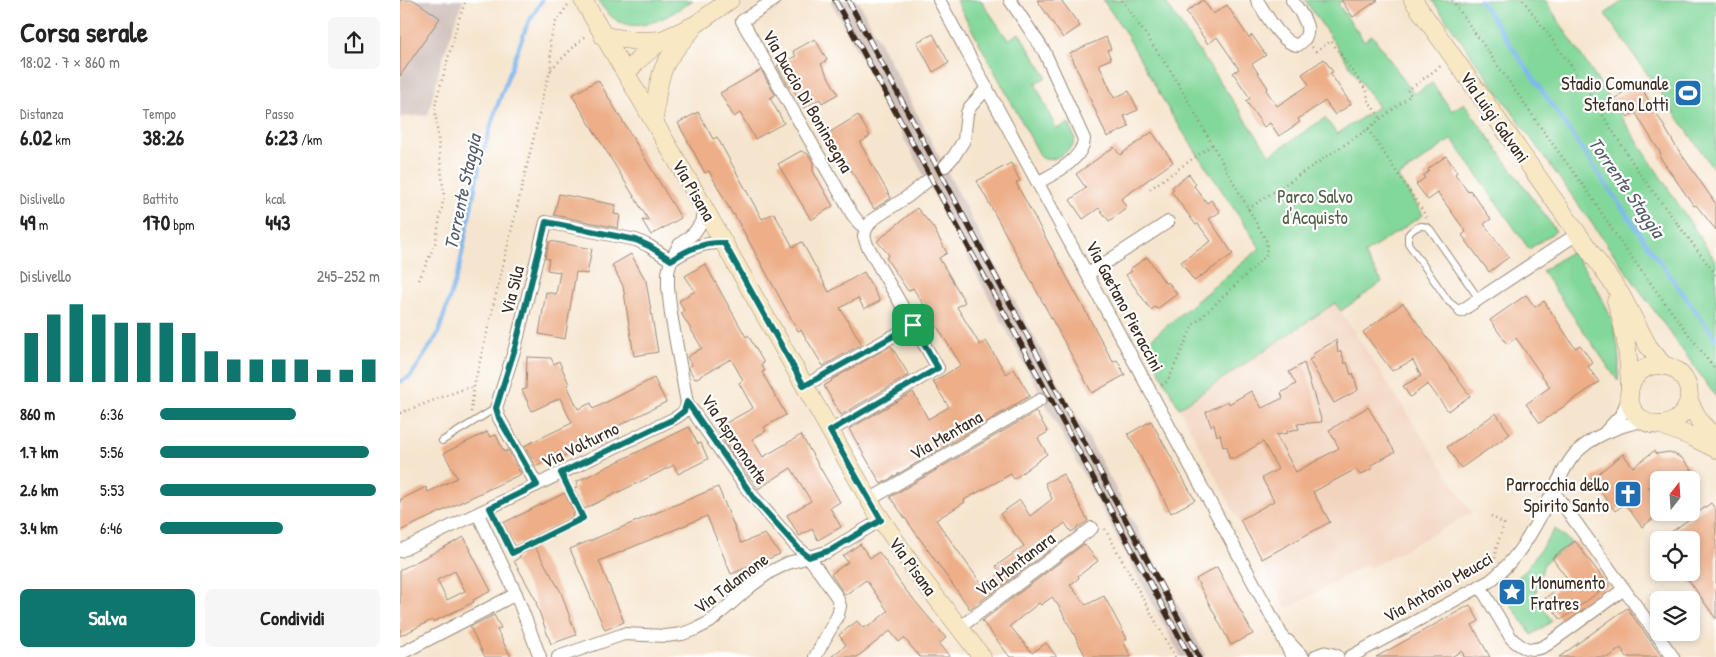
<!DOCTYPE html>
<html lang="it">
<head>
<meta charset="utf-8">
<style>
	:root { --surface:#fff; --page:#f6f6f6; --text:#222; --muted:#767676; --accent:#0f766e }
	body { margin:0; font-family:"Patrick Hand",sans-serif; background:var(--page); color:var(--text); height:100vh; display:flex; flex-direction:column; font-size:19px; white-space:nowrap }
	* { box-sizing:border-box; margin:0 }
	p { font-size:16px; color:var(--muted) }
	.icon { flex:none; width:28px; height:28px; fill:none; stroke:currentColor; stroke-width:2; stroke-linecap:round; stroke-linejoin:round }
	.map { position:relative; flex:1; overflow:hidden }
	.sheet { display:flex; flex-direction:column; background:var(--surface); width:400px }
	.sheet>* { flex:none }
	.needle { width:32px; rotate:17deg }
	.fabs { position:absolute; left:1250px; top:471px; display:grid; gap:10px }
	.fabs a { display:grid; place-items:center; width:50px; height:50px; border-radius:8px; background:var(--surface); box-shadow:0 2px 8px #0003; font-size:25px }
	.pin { position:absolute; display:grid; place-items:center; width:42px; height:42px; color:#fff; margin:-21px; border-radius:10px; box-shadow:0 2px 8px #0006 }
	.round { display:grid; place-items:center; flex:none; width:52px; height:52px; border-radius:8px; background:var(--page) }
	.head { display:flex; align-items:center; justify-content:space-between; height:85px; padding:0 20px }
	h1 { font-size:28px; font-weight:700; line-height:38px }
	.stats { display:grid; grid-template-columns:repeat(3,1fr); gap:8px; height:85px; padding:5px 20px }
	.stats div { display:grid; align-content:center }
	.stats b { font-size:21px; font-weight:700 }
	.stats small { font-size:14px; font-weight:400 }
	.stats p { font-size:14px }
	.chart { height:140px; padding:10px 20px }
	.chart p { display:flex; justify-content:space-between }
	.chart svg { width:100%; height:90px; margin-top:5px; stroke:var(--accent); stroke-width:6 }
	.action { display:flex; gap:10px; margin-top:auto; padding:10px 20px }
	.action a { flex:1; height:58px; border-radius:8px; background:var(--accent); color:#fff; font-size:20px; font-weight:700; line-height:58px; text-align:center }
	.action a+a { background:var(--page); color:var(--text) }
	ul { padding:0 20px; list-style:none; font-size:16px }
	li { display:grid; grid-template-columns:80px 60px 1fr; align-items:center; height:38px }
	li i { height:12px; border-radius:6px; background:var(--accent) }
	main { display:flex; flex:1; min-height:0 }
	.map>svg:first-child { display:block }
	.built { fill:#f2d4be }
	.industrial { fill:#cfc0ba }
	.green { fill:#82d79a; stroke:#5e805c }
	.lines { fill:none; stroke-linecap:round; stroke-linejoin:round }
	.stream { stroke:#7fb8ef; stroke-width:4 }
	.building { fill:#edae88; fill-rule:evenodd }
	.minor-tunnel { stroke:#d1c0ab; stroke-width:12; stroke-dasharray:12 6; stroke-linecap:butt }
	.service-casing { stroke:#988876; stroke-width:8 }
	.minor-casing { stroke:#988876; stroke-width:14 }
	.tertiary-casing { stroke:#988876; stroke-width:17 }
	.secondary-casing { stroke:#988876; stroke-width:19 }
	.path { stroke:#988876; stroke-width:2.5; stroke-dasharray:1 4; stroke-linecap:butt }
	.service { stroke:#fff; stroke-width:6 }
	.minor { stroke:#fff; stroke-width:12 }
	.tertiary { stroke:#fff; stroke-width:15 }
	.secondary { stroke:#f8e8c3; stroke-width:18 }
	.rail-casing { stroke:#3b2a1e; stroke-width:5.5 }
	.rail { stroke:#fff; stroke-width:4; stroke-dasharray:11; stroke-linecap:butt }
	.route-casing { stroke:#fff; stroke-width:10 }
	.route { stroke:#0f766e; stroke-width:6 }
	.labels { text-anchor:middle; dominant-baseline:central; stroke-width:4.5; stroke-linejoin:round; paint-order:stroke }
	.poi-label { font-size:18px; fill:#3b2a1e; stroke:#fff; text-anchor:end }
	.street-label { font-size:18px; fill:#3b2a1e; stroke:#fff }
	.park-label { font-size:18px; fill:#505e43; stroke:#fff }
	.water-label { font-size:19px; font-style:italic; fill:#535c67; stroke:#fff }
</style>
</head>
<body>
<main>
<section class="sheet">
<div class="head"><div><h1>Corsa serale</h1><p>18:02 · 7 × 860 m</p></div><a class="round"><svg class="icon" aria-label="share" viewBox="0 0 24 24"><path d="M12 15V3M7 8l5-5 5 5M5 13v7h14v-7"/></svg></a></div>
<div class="stats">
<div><p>Distanza</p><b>6.02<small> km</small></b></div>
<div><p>Tempo</p><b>38:26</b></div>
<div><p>Passo</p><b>6:23<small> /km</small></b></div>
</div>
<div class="stats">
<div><p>Dislivello</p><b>49<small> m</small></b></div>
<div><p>Battito</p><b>170<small> bpm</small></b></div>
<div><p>kcal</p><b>443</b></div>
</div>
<div class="chart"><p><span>Dislivello</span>245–252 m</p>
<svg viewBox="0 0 160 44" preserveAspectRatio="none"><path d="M5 44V20M15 44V11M25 44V6M35 44V11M45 44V15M55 44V15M65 44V15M75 44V20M85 44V29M95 44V33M105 44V33M115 44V33M125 44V33M135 44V38M145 44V38M155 44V33"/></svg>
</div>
<ul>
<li><b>860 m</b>6:36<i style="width:62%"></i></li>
<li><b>1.7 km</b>5:56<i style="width:95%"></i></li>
<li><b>2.6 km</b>5:53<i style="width:98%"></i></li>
<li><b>3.4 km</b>6:46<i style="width:56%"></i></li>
</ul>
<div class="action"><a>Salva</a><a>Condividi</a></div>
</section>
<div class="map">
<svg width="1316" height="657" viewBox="0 0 1316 657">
	<rect width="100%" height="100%" fill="#fff"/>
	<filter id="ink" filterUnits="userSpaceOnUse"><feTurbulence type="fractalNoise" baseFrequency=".02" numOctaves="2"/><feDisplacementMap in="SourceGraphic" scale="10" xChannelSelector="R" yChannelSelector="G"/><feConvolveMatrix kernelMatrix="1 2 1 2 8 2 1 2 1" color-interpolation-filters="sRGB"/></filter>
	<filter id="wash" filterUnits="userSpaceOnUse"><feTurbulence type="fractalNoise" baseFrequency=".0096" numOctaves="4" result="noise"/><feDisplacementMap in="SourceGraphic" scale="20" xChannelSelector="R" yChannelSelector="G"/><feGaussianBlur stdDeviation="1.12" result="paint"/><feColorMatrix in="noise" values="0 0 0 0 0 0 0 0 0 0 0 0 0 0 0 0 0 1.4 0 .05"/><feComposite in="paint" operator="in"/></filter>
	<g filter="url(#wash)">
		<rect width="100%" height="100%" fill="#f6e5ce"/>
		<path class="built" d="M935,302L1072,513L970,568L967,564L886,609L779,408Z"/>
		<g class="industrial">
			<path d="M0,0H63L40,66L28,115L0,117Z"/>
			<path d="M430,0H458L593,260L806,657H781Z"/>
		</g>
		<g class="green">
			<path d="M198,0H293C260,22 224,44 198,0Z"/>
			<path d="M556,0H581L608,40L619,33L647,77L635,83L656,129L669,123L675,139L673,146C664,153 651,165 641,157Z"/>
			<path d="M703,0H764L870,155L925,118L937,134L978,107L905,0H943L938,4L964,41L972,35L1014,94L1032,83L1052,111L1064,103L1156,231L1129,249L1052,139L998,177L1023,215L964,254L982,282L941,311L935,303L779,408L745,344L860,248L771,114L725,32Z"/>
			<path d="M1032,0H1145L1316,262V397Z"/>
			<path d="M1224,0H1316V172L1205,14Z"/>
			<path d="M1172,251C1201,291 1224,329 1218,381L1142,271Z"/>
			<path d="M1155,529L1172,543L1144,563L1135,596L1152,621L1132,635L1102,592L1125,571Z"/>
		</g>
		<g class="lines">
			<g class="stream">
				<path d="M1080,0L1249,247L1316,339"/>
				<path d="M0,382L11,376L38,334L59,269L80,163L94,115L127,25L142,0"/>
			</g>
		</g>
		<g id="blocks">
			<g class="building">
				<path d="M0,0H14L40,18L0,76Z"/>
				<path d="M637,0H661L680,26L663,38Z"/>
				<path d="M803,0L813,14L827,5L849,38L852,35L866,55L852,64L868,88L866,90L877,106L909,85L902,74L924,59L933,72L930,73L951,104L935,115L925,101L898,119L900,122L879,136L870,123L864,127L846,101L850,98L833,73L839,69L817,37L808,44L786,12Z"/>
				<path d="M941,0H978L953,17Z"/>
				<path d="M533,34L549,63L533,72L517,42Z"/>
				<path d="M706,37L711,49L707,50L711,59L699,64L714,98L729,91L738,110L724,116L729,127L707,137L670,53Z"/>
				<path d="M415,39L427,60L421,64L438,94L422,103L420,99L404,108L392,86L389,87L377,66L396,56L393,51Z"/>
				<path d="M361,70L375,95L370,98L384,123L355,139L340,113L334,117L320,93Z"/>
				<path d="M198,80L281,218L251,235L242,220L249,221L172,95Z"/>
				<path d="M1238,82L1275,145L1316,204V230L1296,205L1294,206L1259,156L1261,154L1235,112L1228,117L1214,99Z"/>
				<path d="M298,112L313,139L317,137L362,219L374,213L393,247L402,242L429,292L464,272L480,301L464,309L458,298L440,308L462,344L423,366L401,330L398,331L334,214L333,215L309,171L305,173L278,123Z"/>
				<path d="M458,115L470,136L460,143L491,198L474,209L440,151L433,156L422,137Z"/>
				<path d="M752,132L773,162L721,199L727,208L709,221L699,208L683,219L670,200L686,188L676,174L714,147L720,155Z"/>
				<path d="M401,151L408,154L413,162V171L433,206L411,220L378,164Z"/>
				<path d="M1046,156L1057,172L1055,174L1068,192L1070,190L1091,219L1084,224L1109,257L1089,272L1062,235L1066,232L1038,193L1028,200L1016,184L1025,178L1023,176L1029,171L1028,169Z"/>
				<path d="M611,163L620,181L616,183L713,362L717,360L725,375L692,393L577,181Z"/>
				<path d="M789,174L796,184L794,186L807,203L811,200L820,212L809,219L833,254L794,281L781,262L811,241L798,224L796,225L771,191L774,189L772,187Z"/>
				<path d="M159,194L216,205L214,214L220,215L218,228L154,215Z"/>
				<path d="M517,208L533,227L547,253L539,258L565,302L557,307L580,345L586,341L606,374L614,369L630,396L481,484L449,429L513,392L528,419L549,407L533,382L561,365L513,288L508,291L486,258L489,255L477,241Z"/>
				<path d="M150,241L192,249L187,274L176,272L165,339L139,334L146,292L156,294L160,272L147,270L149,259L145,258Z"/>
				<path d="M231,254L246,281L258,352L234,356L223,286L212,265Z"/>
				<path d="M747,257L766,284L768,282L777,294L757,309L755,307L751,310L726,275L732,271L730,269Z"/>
				<path d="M305,264L346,337L348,335L364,363L361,364L365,371L362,372L386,415L364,427L366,431L352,439L363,457L401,435L440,502L430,508L441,527L418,540L412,529L399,536L387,515L411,501L391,468L358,489L328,448L317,428L353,408L339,383L343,380L331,359L295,379L289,369V366L292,365L287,357L302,348L281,313L284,311L279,301L295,291L285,276Z"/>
				<path d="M1126,295L1135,307L1144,301L1175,348L1180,345L1193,363L1188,367L1199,382L1140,423L1126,404L1150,387L1116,338L1107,344L1090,320Z"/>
				<path d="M1003,303L1070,396L1048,411L1028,384L1010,397L1003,386L1021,376L1013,360L992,371L963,332Z"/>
				<path d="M936,340L938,353L941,351L945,364L947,362L951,375L953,373L958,390L934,403L909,360L914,357L913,354Z"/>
				<path d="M491,346L509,375L441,415L424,386L432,381L431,380Z"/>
				<path d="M127,357L151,358L154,364L159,361L169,384L167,385L178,409L191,403L193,409L254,378L266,402L204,433L206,437L148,464L147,461L136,466L124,446L172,423L160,398L132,411L122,390L126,389Z"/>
				<path d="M904,363L922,422L897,424L899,429L887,431L888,433L876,435L896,472L939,448L929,430L968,407L995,452L971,465L973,468L960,475L956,469L913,492L930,522L862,559L840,520L874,501L862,478L878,469L863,442L835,458H829L827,446L823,447L820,434L817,436L814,424L811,426L806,412L828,401L829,404L851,391L862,408L883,398L881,393L896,384L889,372Z"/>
				<path d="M636,412L648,432L638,438L647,454L614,479L611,474L564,500L565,502L536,520L583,586L601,573L596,566L624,546L600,514L620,500L630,516L652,499L645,483L663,474L688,521L671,532L665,523L644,540L650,550L570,609L490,497Z"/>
				<path d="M1096,413L1110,434L1061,468L1047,447Z"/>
				<path d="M751,421L795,500L771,513L728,434Z"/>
				<path d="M289,427L298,444L301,443L308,459L278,474L274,465L184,509L174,489L178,487L176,482Z"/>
				<path d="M87,432L90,437L96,435L104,452L108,450L121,474L0,531V500L26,487L28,492L57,478L44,453Z"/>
				<path d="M1254,451L1256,454L1270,452L1282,458L1296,475L1289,480H1271L1266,474L1248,487L1259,501V514L1242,527L1225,504L1215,511L1191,479L1223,454L1233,467Z"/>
				<path d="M318,487L341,543L365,534L380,554L331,574L307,516L199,561L224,622L205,630L170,549Z"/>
				<path d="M165,493L175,513L172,514L173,517L115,546L103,523Z"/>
				<path d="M1311,503L1316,510V619L1286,576L1295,568L1291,563V540H1275L1270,533Z"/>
				<path d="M64,537L71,550H70L91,591L73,600L74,602L33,622L32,620L0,636V570ZM55,571L65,591L47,600L37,580Z"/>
				<path d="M1175,541L1208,585L1161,620L1145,598L1169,581L1152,558Z"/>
				<path d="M460,544L470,558L479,552L504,588L546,638L539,644L550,657H520L504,638L499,642L490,631L457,657H431L446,645L439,635L457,621L463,628L467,625L468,627L488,611L466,580L445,595L431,574L448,562L443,556Z"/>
				<path d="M684,544L698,561L678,576L679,578L670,585L686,605L704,596L727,639L723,641L731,657H686L660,608L652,597L641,605L639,603L610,626L632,653L646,643L657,657H610L582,621Z"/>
				<path d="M135,547L161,592L176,635L151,644L136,603L137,602L114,561L120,557L119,555Z"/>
				<path d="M817,567L853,634L831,645L796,579Z"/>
				<path d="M1070,605L1079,621L1072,625L1090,657H1064L1062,651L1051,657H976Z"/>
				<path d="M1227,608L1262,657H1227L1221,648L1209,657H1159Z"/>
				<path d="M94,615L101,628L97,630L111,657H85L70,627Z"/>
			</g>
		</g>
	</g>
	<g filter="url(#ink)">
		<use href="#blocks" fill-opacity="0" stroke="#988876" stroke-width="1"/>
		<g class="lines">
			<path class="minor-tunnel" d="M527,181L545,166"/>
			<defs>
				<g id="service">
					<path d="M1061,311L1049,302L1008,243V235C1014,227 1022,223 1030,229L1079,299"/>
					<path d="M42,441L96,408"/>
					<path d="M90,508L112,553L183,518L161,473"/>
				</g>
				<g id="minor">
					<path d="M374,0L342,21L452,214L459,223L466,229"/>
					<path d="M539,0L879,630L892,657"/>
					<path d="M610,0L644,51L684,139C683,159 655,173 639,182"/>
					<path d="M857,0C865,13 882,45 898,45C918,32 901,14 892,0"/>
					<path d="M545,166L554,156L564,140L567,113L570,107L587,88"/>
					<path d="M304,207L301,223L294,233L279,245L271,260L268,273V288L271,314L287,403L347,489L396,546L409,557L437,597L440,606L438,615L415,657"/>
					<path d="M273,259C290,248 304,242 324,243"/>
					<path d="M688,274L768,222"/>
					<path d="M1061,311L1177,234"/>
					<path d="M404,386L513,325"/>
					<path d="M430,431L538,368L480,268L467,245L464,236L466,229L472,220L507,197L527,181"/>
					<path d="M1206,431L1222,414L1229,396"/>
					<path d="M137,485L99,418L96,408L115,348L146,222L236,240L249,246L271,260"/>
					<path d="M1153,491L1273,657"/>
					<path d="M469,500L640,400"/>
					<path d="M78,514L116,594L140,657"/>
					<path d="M0,551L271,420C279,416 286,413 287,403"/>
					<path d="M1080,586L1111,638C1123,650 1134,653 1148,644L1224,589"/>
					<path d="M559,628L692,528"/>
					<path d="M888,641L903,657"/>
					<path d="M0,654L116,594"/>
					<path d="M158,657L224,634L266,636L282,634L296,629L310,622L351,586L370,572L388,563L427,552L481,520"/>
					<path d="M950,657L1090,581C1120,558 1136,525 1153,492C1159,479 1165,466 1174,455C1190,437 1221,424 1245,421"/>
				</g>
				<path id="tertiary" d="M917,657L925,654L936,657"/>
				<g id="secondary">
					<path d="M183,0L295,192L475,510L515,570L582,657"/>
					<path d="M1013,0L1221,295L1248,346L1264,366"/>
					<path d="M203,36L238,41L262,40"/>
					<path d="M226,74L238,60L262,40L295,25L330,0"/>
					<path d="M254,122C256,102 257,81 266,63C273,50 284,39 293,28"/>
					<path d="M1216,301C1226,329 1229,357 1230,387"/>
					<circle cx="1259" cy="395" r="30"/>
					<path d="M1289,401L1300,422L1316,438"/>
					<path d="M1261,425L1292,437L1316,449"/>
				</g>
			</defs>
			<use href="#service" class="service-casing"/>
			<use href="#minor" class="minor-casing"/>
			<use href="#tertiary" class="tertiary-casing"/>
			<use href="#secondary" class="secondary-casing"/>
			<g class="path">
				<path d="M722,0L774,76L867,242L866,256L793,325L768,381L761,385"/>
				<path d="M1052,0L1149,139L1189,193L1223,246L1316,371"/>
				<path d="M1123,0L1172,67L1240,174L1316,275"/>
				<path d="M912,47L916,51L931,41L968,93L967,99L981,119"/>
				<path d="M151,69L186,35"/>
				<path d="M968,129L1028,219"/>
				<path d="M750,189L812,145"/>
				<path d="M848,209L968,129L1011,95L1007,91L1042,65"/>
				<path d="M19,280L35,244L44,196L35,108L36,101L59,19L66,0"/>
				<path d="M71,412L74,386L141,107L143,94L151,69L150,40L156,22L168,5"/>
				<path d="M0,413L61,390L74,386"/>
				<path d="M1091,516L1104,524L1096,549L1095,560"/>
				<path d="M705,529L775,657"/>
			</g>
			<use href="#service" class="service"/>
			<use href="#minor" class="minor"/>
			<use href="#tertiary" class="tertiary"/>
			<use href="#secondary" class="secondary"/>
			<defs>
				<g id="rail">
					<path d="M435,0L790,657"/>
					<path d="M448,0L799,657"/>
				</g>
			</defs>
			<use href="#rail" class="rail-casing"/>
			<use href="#rail" class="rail"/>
		</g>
	</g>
	<g class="lines" filter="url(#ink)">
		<defs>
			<path id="route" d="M146,222L236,240L249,246L271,260C289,249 303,242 324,243L404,386L513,325L538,368L430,431L481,520L431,550L409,557L399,549L356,501L287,402L284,411L274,419L161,473L183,518L112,553L90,508L137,485L99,418L96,408L115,348Z"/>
		</defs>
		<use href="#route" class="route-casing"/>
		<use href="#route" class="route"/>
	</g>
	<defs>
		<symbol id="stadium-square" viewBox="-11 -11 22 22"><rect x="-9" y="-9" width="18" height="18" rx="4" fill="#1f6fb2" stroke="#fff"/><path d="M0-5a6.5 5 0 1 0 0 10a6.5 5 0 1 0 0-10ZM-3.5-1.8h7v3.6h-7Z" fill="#fff"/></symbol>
		<symbol id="church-square" viewBox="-11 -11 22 22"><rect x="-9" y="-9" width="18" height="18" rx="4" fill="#1f6fb2" stroke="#fff"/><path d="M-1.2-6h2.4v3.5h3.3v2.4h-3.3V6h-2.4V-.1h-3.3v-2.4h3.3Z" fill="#fff"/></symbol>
		<symbol id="sight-square" viewBox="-11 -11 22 22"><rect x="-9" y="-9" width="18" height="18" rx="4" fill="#1f6fb2" stroke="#fff"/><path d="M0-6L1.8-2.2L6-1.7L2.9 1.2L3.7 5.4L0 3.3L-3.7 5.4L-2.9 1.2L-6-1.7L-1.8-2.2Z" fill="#fff"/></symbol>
	</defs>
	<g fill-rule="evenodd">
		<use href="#stadium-square" x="1272" y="77" width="32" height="32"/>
		<use href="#church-square" x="1212" y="478" width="32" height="32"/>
		<use href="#sight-square" x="1096" y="576" width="32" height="32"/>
	</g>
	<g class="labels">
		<g class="poi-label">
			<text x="1269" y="83">Stadio Comunale<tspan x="1269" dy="21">Stefano Lotti</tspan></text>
			<text x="1209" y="484">Parrocchia dello<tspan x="1209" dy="21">Spirito Santo</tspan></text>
			<text x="1131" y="582" text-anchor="start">Monumento<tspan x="1131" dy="21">Fratres</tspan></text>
		</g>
		<g class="street-label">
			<text transform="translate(408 101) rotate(60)">Via Duccio Di Boninsegna</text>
			<text transform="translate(1095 117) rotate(55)">Via Luigi Galvani</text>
			<text transform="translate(294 190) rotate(60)">Via Pisana</text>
			<text transform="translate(112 290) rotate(-76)">Via Sila</text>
			<text transform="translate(725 306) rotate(62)">Via Gaetano Pieraccini</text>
			<text transform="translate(546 435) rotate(-30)">Via Mentana</text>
			<text transform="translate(335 439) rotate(56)">Via Aspromonte</text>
			<text transform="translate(180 445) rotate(-26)">Via Volturno</text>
			<text transform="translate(615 564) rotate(-37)">Via Montanara</text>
			<text transform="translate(513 566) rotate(54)">Via Pisana</text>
			<text transform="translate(331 583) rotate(-37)">Via Talamone</text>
			<text transform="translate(1038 587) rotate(-30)">Via Antonio Meucci</text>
		</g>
		<g class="park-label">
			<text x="915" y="196">Parco Salvo<tspan x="915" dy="21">d'Acquisto</tspan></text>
		</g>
		<g class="water-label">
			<text transform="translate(1227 187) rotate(55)">Torrente Staggia</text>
			<text transform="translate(62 192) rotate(-78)">Torrente Staggia</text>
		</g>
	</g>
</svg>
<div class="fabs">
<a><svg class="needle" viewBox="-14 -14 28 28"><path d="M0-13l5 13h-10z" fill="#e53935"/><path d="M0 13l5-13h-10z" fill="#767676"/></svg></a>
<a><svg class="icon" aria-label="locate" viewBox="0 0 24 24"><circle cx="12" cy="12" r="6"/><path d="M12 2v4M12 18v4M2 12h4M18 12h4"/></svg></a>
<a><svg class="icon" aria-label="layers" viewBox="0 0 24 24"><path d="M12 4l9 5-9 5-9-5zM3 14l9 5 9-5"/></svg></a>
</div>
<div class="pin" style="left:513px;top:325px;background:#1e9e55"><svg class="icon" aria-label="arrive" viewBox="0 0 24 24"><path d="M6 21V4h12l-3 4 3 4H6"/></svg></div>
</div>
</main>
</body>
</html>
